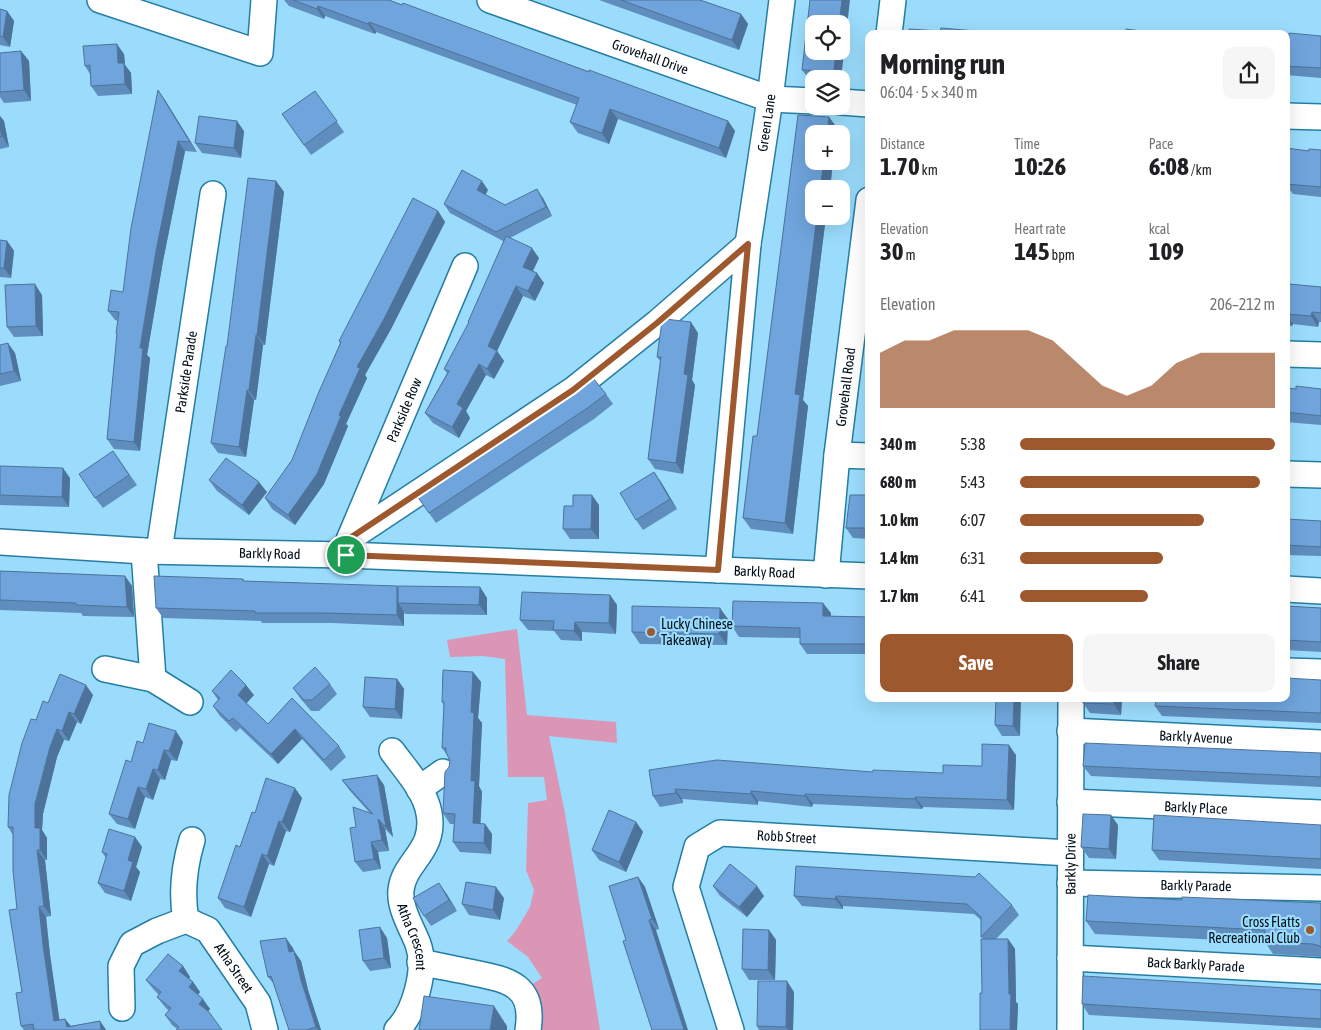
<!DOCTYPE html>
<html lang="en">
<head>
<meta charset="utf-8">
<style>
	:root { --surface:#fff; --page:#f6f6f6; --text:#202124; --muted:#757577; --accent:#9e582d }
	body { margin:0; font-family:"Asap Condensed",sans-serif; background:var(--page); color:var(--text); height:100vh; display:flex; flex-direction:column; font-size:19px; white-space:nowrap }
	* { box-sizing:border-box; margin:0 }
	p { font-size:16px; color:var(--muted) }
	.icon { flex:none; width:28px; height:28px; fill:none; stroke:currentColor; stroke-width:2; stroke-linecap:round; stroke-linejoin:round }
	.map { position:relative; flex:1; overflow:hidden }
	.side { position:absolute; left:865px; top:30px; width:425px; height:672px; display:flex; flex-direction:column; background:var(--surface); border-radius:10px; box-shadow:0 5px 20px #0002 }
	.side>* { flex:none }
	.buttons { position:absolute; left:805px; top:15px; display:grid; gap:10px }
	.buttons a { display:grid; place-items:center; width:45px; height:45px; border-radius:10px; background:var(--surface); box-shadow:0 5px 20px #0002; font-size:25px }
	.pin { position:absolute; display:grid; place-items:center; width:42px; height:42px; color:#fff; margin:-21px; border:2px solid #fff; border-radius:50%; box-shadow:0 1px 5px #0007 }
	.round { display:grid; place-items:center; flex:none; width:52px; height:52px; border-radius:10px; background:var(--page) }
	.head { display:flex; align-items:center; justify-content:space-between; height:85px; padding:0 15px }
	h1 { font-size:28px; font-weight:700; line-height:38px }
	.metrics { display:grid; grid-template-columns:repeat(3,1fr); gap:8px; height:85px; padding:5px 15px }
	.metrics div { display:grid; align-content:center }
	.metrics b { font-size:25px; font-weight:700 }
	.metrics small { font-size:14px; font-weight:400 }
	.metrics p { font-size:14px }
	.chart { height:140px; padding:10px 15px }
	.chart p { display:flex; justify-content:space-between }
	.chart svg { width:100%; height:90px; margin-top:5px; fill:var(--accent); opacity:.7 }
	.cta { display:flex; gap:10px; margin-top:auto; padding:10px 15px }
	.cta a { flex:1; height:58px; border-radius:10px; background:var(--accent); color:#fff; font-size:20px; font-weight:700; line-height:58px; text-align:center }
	.cta a+a { background:var(--page); color:var(--text) }
	ul { padding:0 15px; list-style:none; font-size:16px }
	li { display:grid; grid-template-columns:80px 60px 1fr; align-items:center; height:38px }
	li i { height:12px; border-radius:6px; background:var(--accent) }
	.map>svg:first-child { display:block }
	.green { fill:#db96b6 }
	.lines { fill:none; stroke-linecap:round; stroke-linejoin:round }
	.minor-casing { stroke:#247ea3; stroke-width:28 }
	.minor { stroke:#fff; stroke-width:25 }
	.wall { fill:#5f8dbd }
	.shaded-wall { fill:#4e739a }
	.building { fill:#6fa4dc; stroke:#4e739a }
	.route-casing { stroke:#fff; stroke-width:10 }
	.route { stroke:#9e582d; stroke-width:6 }
	.poi-dot { fill:#9e582d; stroke:#9bdcfc; stroke-width:2 }
	.labels { text-anchor:middle; dominant-baseline:central; stroke-width:4.5; stroke-linejoin:round; paint-order:stroke }
	.street-label { font-size:14px; fill:#000e19; stroke:#9bdcfc }
	.poi-label { font-size:14px; fill:#000e19; stroke:#9bdcfc; text-anchor:start }
</style>
</head>
<body>
<div class="map">
<svg width="1321" height="1030" viewBox="0 0 1321 1030">
	<rect width="100%" height="100%" fill="#9bdcfc"/>
	<path class="green" d="M517,629L527,715L616,722L617,743L549,736L565,813L600,1030H534L528,987L542,978L528,957L507,941L515,932L530,907L534,890L526,870L528,803L547,800L544,777H508L505,659L483,656L450,657L447,640Z"/>
	<g class="lines">
		<defs>
			<g id="minor">
				<path d="M100,0L260,53L264,0"/>
				<path id="s1" d="M490,0L770,99L814,101"/>
				<path d="M889,34L893,0"/>
				<path d="M841,102L869,104"/>
				<path d="M1286,116L1321,117"/>
				<path d="M1286,354L1321,355"/>
				<path d="M837,455L869,456"/>
				<path d="M1286,474L1321,475"/>
				<path d="M350,538L573,390L657,323L748,244"/>
				<path id="s2" d="M349,540L465,266"/>
				<path id="s3" d="M0,542L144,551L346,555L869,576"/>
				<path d="M144,551L153,679"/>
				<path id="s4" d="M159,551L213,194"/>
				<path id="s5" d="M718,570L748,244L770,99L782,0"/>
				<path id="s6" d="M826,575L837,455L869,200"/>
				<path d="M1286,589L1321,591"/>
				<path d="M105,669L153,679L190,702"/>
				<path d="M1286,671L1321,672"/>
				<path id="s7" d="M1070,731L1321,743"/>
				<path id="s8" d="M392,751C405,769 425,790 429,813C436,851 404,861 401,890C399,908 412,928 418,944C427,969 415,1012 397,1030"/>
				<path d="M419,789L443,772"/>
				<path id="s9" d="M1070,802L1321,813"/>
				<path id="s10" d="M192,840C184,867 181,893 186,920L208,930L258,1003L265,1030"/>
				<path id="s11" d="M1070,883L1321,888"/>
				<path id="s12" d="M1070,958L1321,971"/>
				<path d="M420,962C438,966 456,969 474,973C510,980 535,986 528,1030"/>
				<path d="M122,1008L121,966L132,944L157,931L186,920"/>
				<path id="s13" d="M731,1030L686,887L697,847L720,833L1070,853"/>
				<path id="s14" d="M1070,1030L1071,699"/>
			</g>
		</defs>
		<use href="#minor" class="minor-casing"/>
		<use href="#minor" class="minor"/>
	</g>
	<g class="wall">
		<path d="M284,0H389L728,121L735,131L726,158L618,119L609,144L578,133L570,122L577,105L376,32L375,34L325,16L324,19L289,6Z"/>
		<path d="M599,0H700L741,14L748,24L739,50Z"/>
		<path d="M810,0L841,79H814V80H810L802,70Z"/>
		<path d="M0,9L7,11L14,21L10,47L0,45Z"/>
		<path d="M1321,36V78L1286,75V47Z"/>
		<path d="M21,51L29,61L31,101L4,103L0,97V53Z"/>
		<path d="M124,54L125,65L131,73L132,94L98,96L91,86L90,74L85,66Z"/>
		<path d="M315,91L344,132L311,155L282,114Z"/>
		<path d="M165,100L197,152L185,151L163,261L147,355L150,358L140,451L114,449L107,439L117,336L116,333L118,321L115,320L108,311L123,292Z"/>
		<path d="M798,115L829,117L837,128V134H814V161H833L830,189H814V216H826L803,400L808,406L793,534L751,529L743,518L753,436H757Z"/>
		<path d="M0,116L4,121L9,147L0,149Z"/>
		<path d="M244,131L241,158L202,153L195,143Z"/>
		<path d="M1286,148L1309,151L1321,150V197L1293,194L1290,190H1286Z"/>
		<path d="M276,181L284,192L265,345H263L256,400H254L246,457L218,453L211,443L227,346Z"/>
		<path d="M488,190L485,195L505,205L543,198L552,216L510,238L539,258L533,271L544,283L535,301L523,296L497,351L504,361L494,379L486,375L466,411L470,418L459,438L433,423L425,413L447,373L444,369L469,323L468,322L504,241H503L450,213L444,204Z"/>
		<path d="M438,211L445,222L391,329L365,375L367,378L346,424L348,426L324,484L295,525L272,509L265,498L292,460L340,343L339,341Z"/>
		<path d="M0,240L7,241L14,251L11,278L0,277Z"/>
		<path d="M1286,282L1290,285L1321,287V322H1319L1318,327L1293,324L1292,326H1286Z"/>
		<path d="M42,295L43,336L14,337L7,327Z"/>
		<path d="M698,333L692,380L695,385L683,474L655,469L648,459L660,361L657,357Z"/>
		<path d="M0,345L15,353L21,381L0,386Z"/>
		<path d="M1286,388L1296,389H1321V425L1286,422Z"/>
		<path d="M606,394L613,404L594,419L436,523L417,496L558,404Z"/>
		<path d="M113,451L137,485L103,508L95,498Z"/>
		<path d="M0,466L70,478L69,507L0,505Z"/>
		<path d="M209,480L267,492L249,515L217,491Z"/>
		<path d="M661,482L677,509L643,530L636,520Z"/>
		<path d="M869,495V539L853,538L846,528Z"/>
		<path d="M599,505V539H570L563,529L573,506Z"/>
		<path d="M1286,519L1321,521V556L1286,555Z"/>
		<path d="M0,571L125,576L132,586L134,617L83,616L81,613L0,610Z"/>
		<path d="M243,579L244,581L398,588L480,587L487,598V615L405,614L404,612V626L332,623H262L261,621L163,618L156,608Z"/>
		<path d="M610,595L617,605L616,634L582,632V641L561,640L554,631L528,630L520,620Z"/>
		<path d="M1286,606L1321,608V652L1286,650Z"/>
		<path d="M831,613V616L869,617V654H807L800,644V638L739,637L732,626Z"/>
		<path d="M728,619L727,645L640,644L632,632Z"/>
		<path d="M473,672L481,682L478,718L482,723L479,786L482,792L480,824H485L492,834L491,854L460,852L453,842L454,824H450L443,813L450,761L447,755L442,748L444,705L442,702Z"/>
		<path d="M397,679L404,689L402,719L370,717L363,707Z"/>
		<path d="M1321,680V723L1162,716L1155,706Z"/>
		<path d="M330,684L337,694L319,711H311L300,698L293,688Z"/>
		<path d="M212,691L254,695L246,703L268,724L292,698L339,746L346,757L331,771L302,739L278,764L240,728L236,732L220,716L213,706L218,700Z"/>
		<path d="M93,695L81,724L77,722L69,741L64,740L57,757L43,814L42,830L47,838V860H45L51,916L46,917L50,955L59,1020L65,1019L71,1026L100,1021L106,1030H24L21,1026L22,992L13,835L8,827L36,720L48,703Z"/>
		<path d="M996,699L1020,736H1002L995,725Z"/>
		<path d="M1083,699H1122L1121,715L1090,713L1083,703Z"/>
		<path d="M183,742L177,761L171,760L165,780L160,779L153,800L145,797L135,829L117,824L109,814L131,762Z"/>
		<path d="M1321,753V787L1091,776L1083,766Z"/>
		<path d="M1016,755L1014,810L923,807L922,809L813,804L812,807L758,801V805L682,799L683,803L660,807L653,796L649,770L943,773L982,766Z"/>
		<path d="M342,780L384,785L393,837L385,829L389,851L378,852L381,869L363,872L355,862L356,827L370,813L350,791Z"/>
		<path d="M302,798L290,832L286,831L274,866L269,864L251,917L225,908L218,898L255,813Z"/>
		<path d="M636,822L643,832L626,872L599,860L592,850Z"/>
		<path d="M1118,825L1116,859L1089,858L1081,847Z"/>
		<path d="M1321,825V869L1159,860L1152,850Z"/>
		<path d="M135,837L142,847L136,867L140,872L131,901L105,893L98,883L106,858L102,852Z"/>
		<path d="M796,866L1012,905L1019,915L996,939H1008L1015,949L1016,1002L1018,1004L1017,1030H980L982,993L983,939L981,937V920L974,914L843,906V909L802,906L794,896Z"/>
		<path d="M638,877L645,887L659,929L626,940Z"/>
		<path d="M713,886L764,896L747,917L720,896Z"/>
		<path d="M446,893L457,911L431,926L424,916Z"/>
		<path d="M504,898L500,920L469,915L462,904Z"/>
		<path d="M1182,900L1321,903V957L1273,954L1265,942L1095,934L1086,921Z"/>
		<path d="M769,930L776,940L775,980H749L742,969Z"/>
		<path d="M387,938L391,968L370,971L363,961Z"/>
		<path d="M293,948L294,951L301,961L308,990L321,1030H289L274,984L268,977Z"/>
		<path d="M183,966L190,977L189,978L193,982L200,992L198,995L210,1009L208,1011L177,1029L172,1025L165,1015L169,1011L165,1007L157,997L159,995L154,990L146,980Z"/>
		<path d="M1321,990V1028L1089,1015L1082,1004Z"/>
		<path d="M794,992L793,1030H759L757,1026Z"/>
	</g>
	<g class="shaded-wall">
		<path d="M842,0H850L841,79H839L834,71L836,51H841V24H839Z"/>
		<path d="M318,6L325,16L324,19L317,9Z"/>
		<path d="M7,11L14,21L10,47L3,37Z"/>
		<path d="M741,14L748,24L739,50L732,40Z"/>
		<path d="M369,22L376,32L375,34L368,24Z"/>
		<path d="M117,44L124,54L125,65L131,73L132,94L125,84L118,63Z"/>
		<path d="M21,51L29,61L31,101L24,90Z"/>
		<path d="M158,90L165,100L197,152L190,142Z"/>
		<path d="M610,109L618,119L609,144L602,133Z"/>
		<path d="M0,116L4,121L9,147L2,136L0,127Z"/>
		<path d="M829,117L837,128V134H827Z"/>
		<path d="M237,121L244,131L241,158L234,148Z"/>
		<path d="M728,121L735,131L726,158L719,148Z"/>
		<path d="M178,141L185,151L163,261L147,355L150,358L140,451L134,442L140,348L156,251Z"/>
		<path d="M824,161H833L830,189H820Z"/>
		<path d="M276,181L284,192L265,345L257,335Z"/>
		<path d="M482,181L488,190L483,199L477,190Z"/>
		<path d="M537,189L543,198L552,216L546,207Z"/>
		<path d="M438,211L445,222L391,329L365,375L367,378L346,424L348,426L324,484L295,525L288,515L339,415L357,367Z"/>
		<path d="M817,216H826L803,400L808,406L793,534L785,523L795,394Z"/>
		<path d="M7,241L14,251L11,278L4,268Z"/>
		<path d="M532,248L539,258L530,277L523,267Z"/>
		<path d="M537,273L544,283L535,301L528,291Z"/>
		<path d="M35,284L42,295L43,336L36,326Z"/>
		<path d="M516,286L523,296L497,351L504,361L494,379L487,369L488,346Z"/>
		<path d="M1312,312L1319,322L1318,327L1311,316Z"/>
		<path d="M1286,315L1293,324L1292,326L1286,318Z"/>
		<path d="M691,322L698,333L692,380L695,385L683,474L676,463L684,374Z"/>
		<path d="M256,335L263,345L256,400L249,390Z"/>
		<path d="M8,343L15,353L21,381L14,371Z"/>
		<path d="M479,364L486,375L466,411L470,418L459,438L452,427L457,404Z"/>
		<path d="M247,390L254,400L246,457L239,447Z"/>
		<path d="M63,468L70,478L69,507L62,497Z"/>
		<path d="M654,472L661,482L677,509L670,499Z"/>
		<path d="M259,482L267,492L249,515L242,505Z"/>
		<path d="M592,495L599,505V539L591,529Z"/>
		<path d="M125,576L132,586L134,617L127,607Z"/>
		<path d="M397,586L404,597L398,603L404,612V626L397,615Z"/>
		<path d="M480,587L487,598V615L479,605Z"/>
		<path d="M610,595L617,605L616,634L609,623Z"/>
		<path d="M823,603L831,613L830,626L823,616Z"/>
		<path d="M720,608L728,619L727,645L719,634Z"/>
		<path d="M575,622L582,632V641L574,631Z"/>
		<path d="M473,672L481,682L478,718L482,723L479,786L482,792L480,834L473,823L471,781V712Z"/>
		<path d="M397,679L404,689L402,719L395,709Z"/>
		<path d="M86,685L93,695L81,724L74,714Z"/>
		<path d="M246,685L254,695L245,705L238,695Z"/>
		<path d="M1014,699H1021L1020,736L1013,726Z"/>
		<path d="M1114,699H1122L1121,715L1114,704Z"/>
		<path d="M69,712L77,722L69,741L62,731Z"/>
		<path d="M57,729L64,740L57,757L43,814L42,830L47,838V860L40,850L35,828V804L50,747Z"/>
		<path d="M295,729L302,739L278,764L271,754Z"/>
		<path d="M176,731L183,742L177,761L169,751Z"/>
		<path d="M1009,745L1016,755L1014,810L1007,800Z"/>
		<path d="M164,750L171,760L165,780L158,770Z"/>
		<path d="M153,769L160,779L153,800L146,789Z"/>
		<path d="M377,775L384,785L393,837L386,827Z"/>
		<path d="M138,787L145,797L135,829L128,819Z"/>
		<path d="M295,788L302,798L290,832L282,822Z"/>
		<path d="M675,789L682,799L683,803L676,793Z"/>
		<path d="M751,791L758,801V805L751,794Z"/>
		<path d="M805,794L813,804L812,807L805,796Z"/>
		<path d="M915,797L923,807L922,809L915,799Z"/>
		<path d="M1111,815L1118,825L1116,859L1109,849Z"/>
		<path d="M378,819L385,829L389,851L382,840Z"/>
		<path d="M279,821L286,831L274,866L267,856Z"/>
		<path d="M636,822L643,832L626,872L619,862Z"/>
		<path d="M485,824L492,834L491,854L484,843Z"/>
		<path d="M135,837L142,847L136,867L140,872L131,901L124,891L128,860Z"/>
		<path d="M371,842L378,852L381,869L374,859Z"/>
		<path d="M37,850L45,860L51,916L44,906Z"/>
		<path d="M262,854L269,864L251,917L244,907Z"/>
		<path d="M638,877L645,887L659,929L652,919Z"/>
		<path d="M439,883L446,893L457,911L449,900Z"/>
		<path d="M757,886L764,896L747,917L739,907Z"/>
		<path d="M496,887L504,898L500,920L493,910Z"/>
		<path d="M836,896L843,906V909L835,899Z"/>
		<path d="M39,907L46,917L50,955L61,1030L54,1021L43,945Z"/>
		<path d="M649,920L656,930L688,1030H684Z"/>
		<path d="M380,927L387,938L391,968L384,958Z"/>
		<path d="M769,930L776,940L775,980L768,970Z"/>
		<path d="M286,938L293,948L296,962L289,952Z"/>
		<path d="M1008,939L1015,949L1016,1002L1018,1004L1017,1030H1010Z"/>
		<path d="M294,951L301,961L308,990L321,1030H318L316,1027L301,980Z"/>
		<path d="M183,966L190,977L187,981L179,971Z"/>
		<path d="M787,981L794,992L793,1030H788L786,1027Z"/>
		<path d="M193,982L200,992L196,997L189,987Z"/>
		<path d="M203,999L210,1009L206,1014L199,1004Z"/>
		<path d="M494,1006L507,1026V1030H490Z"/>
		<path d="M65,1019L73,1029L67,1027Z"/>
		<path d="M100,1021L106,1030H101Z"/>
	</g>
	<g class="building">
		<path d="M293,0H389L402,5L403,3L589,72V70L728,121L719,148L610,109L602,133L570,122L579,98L369,22L368,24L318,6L317,9Z"/>
		<path d="M621,0H700L741,14L732,40Z"/>
		<path d="M810,0H842L839,24H814V51H836L834,71L802,70Z"/>
		<path d="M0,9L7,11L3,37L0,36Z"/>
		<path d="M941,28L988,32V34H990H909V29L940,31Z"/>
		<path d="M1126,29L1149,32V34H1126Z"/>
		<path d="M1289,33L1321,36V68L1286,66V47H1288Z"/>
		<path d="M117,44L118,63H124L125,84L91,86L90,65L85,66L83,46Z"/>
		<path d="M21,51L24,90L0,92V53Z"/>
		<path d="M158,90L190,142L178,141L156,251L140,348H143L134,442L107,439L117,333H116L119,312L108,311L111,290L123,292L131,228Z"/>
		<path d="M315,91L337,121L304,145L282,114Z"/>
		<path d="M798,115L829,117L827,134H814V161H824L820,189H814V216H817L795,394L800,395L785,523L743,518L753,436H757Z"/>
		<path d="M199,116L237,121L234,148L195,143Z"/>
		<path d="M0,127L2,136L0,137Z"/>
		<path d="M1286,148L1309,151V149L1321,150V187L1286,184Z"/>
		<path d="M462,170L482,181L477,190L505,205L537,189L546,207L496,232L444,204Z"/>
		<path d="M248,178L276,181L257,335H256L249,390H247L239,447L211,443L226,346H227Z"/>
		<path d="M413,198L438,211L384,319L357,367L360,368L339,415L341,416L317,474L288,515L265,498L292,460L318,394L341,342L339,341Z"/>
		<path d="M506,236L532,248L523,267L537,273L528,291L516,286L488,346L497,351L487,369L479,364L457,404L463,408L452,427L425,413L449,371L444,369L469,322H468Z"/>
		<path d="M0,240L7,241L4,268H0Z"/>
		<path d="M1286,282L1289,283V284L1321,287V313L1312,312L1311,316L1286,314Z"/>
		<path d="M35,284L36,326L7,327L5,285Z"/>
		<path d="M665,319L691,322L684,374L688,375L676,463L648,459L661,357H657L662,321Z"/>
		<path d="M8,343L14,371L0,374V345Z"/>
		<path d="M593,378L606,394L586,409L429,513L417,496L557,403L558,404Z"/>
		<path d="M1296,386L1321,389V416L1286,412V388L1296,389Z"/>
		<path d="M113,451L129,475L95,498L79,474Z"/>
		<path d="M226,458L259,482L242,505L209,480Z"/>
		<path d="M0,466L63,468L62,497L0,495Z"/>
		<path d="M654,472L670,499L636,520L620,493Z"/>
		<path d="M573,495H592L591,529H563L564,506H573Z"/>
		<path d="M850,495H869V528H846Z"/>
		<path d="M1286,519L1321,521V547L1286,545Z"/>
		<path d="M0,571L125,576L127,607L76,605V603L0,600Z"/>
		<path d="M154,576L243,579V581L397,586V615L324,613H255V611L156,608Z"/>
		<path d="M398,586L480,587L479,605L398,603Z"/>
		<path d="M522,592L610,595L609,623L575,622L574,631L564,630H553L554,621L520,620Z"/>
		<path d="M733,601L823,603V616L869,617V644H800V628L732,626Z"/>
		<path d="M632,606L720,608L719,634L632,632Z"/>
		<path d="M1286,606L1321,608V642L1286,640Z"/>
		<path d="M315,667L330,684L312,700H304L293,688Z"/>
		<path d="M231,670L246,685L238,695L268,724L292,698L339,746L324,760L295,729L271,754L233,718L229,721L213,706L220,698L212,691Z"/>
		<path d="M443,670L473,672L471,712L474,713L471,781H475L473,823L485,824L484,843L453,842L455,814L443,813L445,772L449,767L450,761L446,752V748H442L444,702H442Z"/>
		<path d="M60,674L86,685L74,714L69,712L62,731L57,729L50,747L35,804V828H40V850H37L44,906L39,907L43,945L54,1021L65,1019L67,1027L100,1021L101,1030H34L33,1024L21,1026L16,993L22,992L9,910L17,909L13,871V827H8L9,795L22,743L31,719L36,720L43,701L48,703Z"/>
		<path d="M365,677L397,679L395,709L363,707Z"/>
		<path d="M1286,678L1321,680V713L1155,706L1156,699H1286Z"/>
		<path d="M996,699H1014L1013,726L995,725Z"/>
		<path d="M1083,699H1114V704L1083,703Z"/>
		<path d="M149,723L176,731L169,751L164,750L158,770L153,769L146,789L138,787L128,819L109,814L126,760L131,762L137,741L143,743Z"/>
		<path d="M1085,743L1321,753V777L1083,766Z"/>
		<path d="M982,744L1009,745L1007,800L915,797V799L805,794V796L751,791V794L675,789L676,793L653,796L649,770L717,760L873,772V770L943,773V765L982,766Z"/>
		<path d="M377,775L386,827L378,819L382,840L371,842L374,859L355,862L350,828L356,827L353,807L373,814L342,780Z"/>
		<path d="M266,778L295,788L282,822L279,821L267,856L262,854L244,907L218,898L236,845L240,847L252,812L255,813Z"/>
		<path d="M609,810L636,822L619,862L592,850Z"/>
		<path d="M1083,814L1111,815L1109,849L1081,847Z"/>
		<path d="M1154,815L1321,825V859L1152,850Z"/>
		<path d="M109,829L135,837L128,860L133,862L124,891L98,883L107,854L102,852Z"/>
		<path d="M730,864L757,886L739,907L713,886Z"/>
		<path d="M796,866L975,877L979,873L1012,905L981,937V917L967,904L836,896L835,899L794,896Z"/>
		<path d="M638,877L652,919L649,920L684,1030H652L623,941L626,940L609,886Z"/>
		<path d="M466,882L496,887L493,910L462,904Z"/>
		<path d="M439,883L449,900L424,916L413,898Z"/>
		<path d="M1088,895L1182,900V897L1321,903V948L1320,946L1313,944L1264,942L1265,930L1086,921Z"/>
		<path d="M380,927L384,958L363,961L359,930Z"/>
		<path d="M743,929L769,930L768,970L742,969Z"/>
		<path d="M286,938L289,952L294,951L301,980L316,1027L306,1030H289L271,976L268,977L260,941Z"/>
		<path d="M981,939H1008L1009,994H1011L1010,1030H980V993H982Z"/>
		<path d="M168,954L183,966L179,971L193,982L189,987L203,999L199,1004L209,1012L222,1030H176L179,1027L165,1015L171,1008L157,997L161,992L146,980Z"/>
		<path d="M1083,976L1321,990V1019L1082,1004Z"/>
		<path d="M758,981H787L786,1027L757,1026Z"/>
		<path d="M424,996L494,1006L490,1030H419Z"/>
	</g>
	<g class="lines">
		<defs>
			<path id="route" d="M748,244L718,570L346,555L350,538L573,390L657,323Z"/>
		</defs>
		<use href="#route" class="route-casing"/>
		<use href="#route" class="route"/>
	</g>
	<g class="poi-dot">
		<circle cx="651" cy="632" r="5"/>
		<circle cx="1310" cy="930" r="5"/>
	</g>
	<g class="labels">
		<g class="street-label">
			<text stroke="none"><textPath href="#s1" startOffset="170">Grovehall Drive</textPath></text>
			<text stroke="none"><textPath href="#s5" startOffset="450">Green Lane</textPath></text>
			<text stroke="none"><textPath href="#s4" startOffset="181">Parkside Parade</textPath></text>
			<text stroke="none"><textPath href="#s6" startOffset="189">Grovehall Road</textPath></text>
			<text stroke="none"><textPath href="#s2" startOffset="141">Parkside Row</textPath></text>
			<text stroke="none"><textPath href="#s3" startOffset="270">Barkly Road</textPath></text>
			<text stroke="none"><textPath href="#s3" startOffset="765">Barkly Road</textPath></text>
			<text stroke="none"><textPath href="#s7" startOffset="126">Barkly Avenue</textPath></text>
			<text stroke="none"><textPath href="#s9" startOffset="126">Barkly Place</textPath></text>
			<text stroke="none"><textPath href="#s13" startOffset="285">Robb Street</textPath></text>
			<text stroke="none"><textPath href="#s14" startOffset="166">Barkly Drive</textPath></text>
			<text stroke="none"><textPath href="#s11" startOffset="126">Barkly Parade</textPath></text>
			<text stroke="none"><textPath href="#s8" startOffset="206">Atha Crescent</textPath></text>
			<text stroke="none"><textPath href="#s12" startOffset="126">Back Barkly Parade</textPath></text>
			<text stroke="none"><textPath href="#s10" startOffset="151">Atha Street</textPath></text>
		</g>
		<g class="poi-label">
			<text x="661" y="624">Lucky Chinese<tspan x="661" dy="16">Takeaway</tspan></text>
			<text x="1300" y="922" text-anchor="end">Cross Flatts<tspan x="1300" dy="16">Recreational Club</tspan></text>
		</g>
	</g>
</svg>
<div class="buttons">
<a><svg class="icon" aria-label="locate" viewBox="0 0 24 24"><circle cx="12" cy="12" r="6"/><path d="M12 2v4M12 18v4M2 12h4M18 12h4"/></svg></a>
<a><svg class="icon" aria-label="layers" viewBox="0 0 24 24"><path d="M12 4l9 5-9 5-9-5zM3 14l9 5 9-5"/></svg></a>
<a>+</a>
<a>−</a>
</div>
<div class="pin" style="left:346px;top:555px;background:#1e9e55"><svg class="icon" aria-label="arrive" viewBox="0 0 24 24"><path d="M6 21V4h12l-3 4 3 4H6"/></svg></div>
<section class="side">
<div class="head"><div><h1>Morning run</h1><p>06:04 · 5 × 340 m</p></div><a class="round"><svg class="icon" aria-label="share" viewBox="0 0 24 24"><path d="M12 15V3M7 8l5-5 5 5M5 13v7h14v-7"/></svg></a></div>
<div class="metrics">
<div><p>Distance</p><b>1.70<small> km</small></b></div>
<div><p>Time</p><b>10:26</b></div>
<div><p>Pace</p><b>6:08<small> /km</small></b></div>
</div>
<div class="metrics">
<div><p>Elevation</p><b>30<small> m</small></b></div>
<div><p>Heart rate</p><b>145<small> bpm</small></b></div>
<div><p>kcal</p><b>109</b></div>
</div>
<div class="chart"><p><span>Elevation</span>206–212 m</p>
<svg viewBox="0 0 160 44" preserveAspectRatio="none"><path d="M0 44V17L10 11L20 11L30 6L40 6L50 6L60 6L70 11L80 22L90 33L100 38L110 33L120 22L130 17L140 17L150 17L160 17V44z"/></svg>
</div>
<ul>
<li><b>340 m</b>5:38<i style="width:100%"></i></li>
<li><b>680 m</b>5:43<i style="width:94%"></i></li>
<li><b>1.0 km</b>6:07<i style="width:72%"></i></li>
<li><b>1.4 km</b>6:31<i style="width:56%"></i></li>
<li><b>1.7 km</b>6:41<i style="width:50%"></i></li>
</ul>
<div class="cta"><a>Save</a><a>Share</a></div>
</section>
</div>
</body>
</html>
